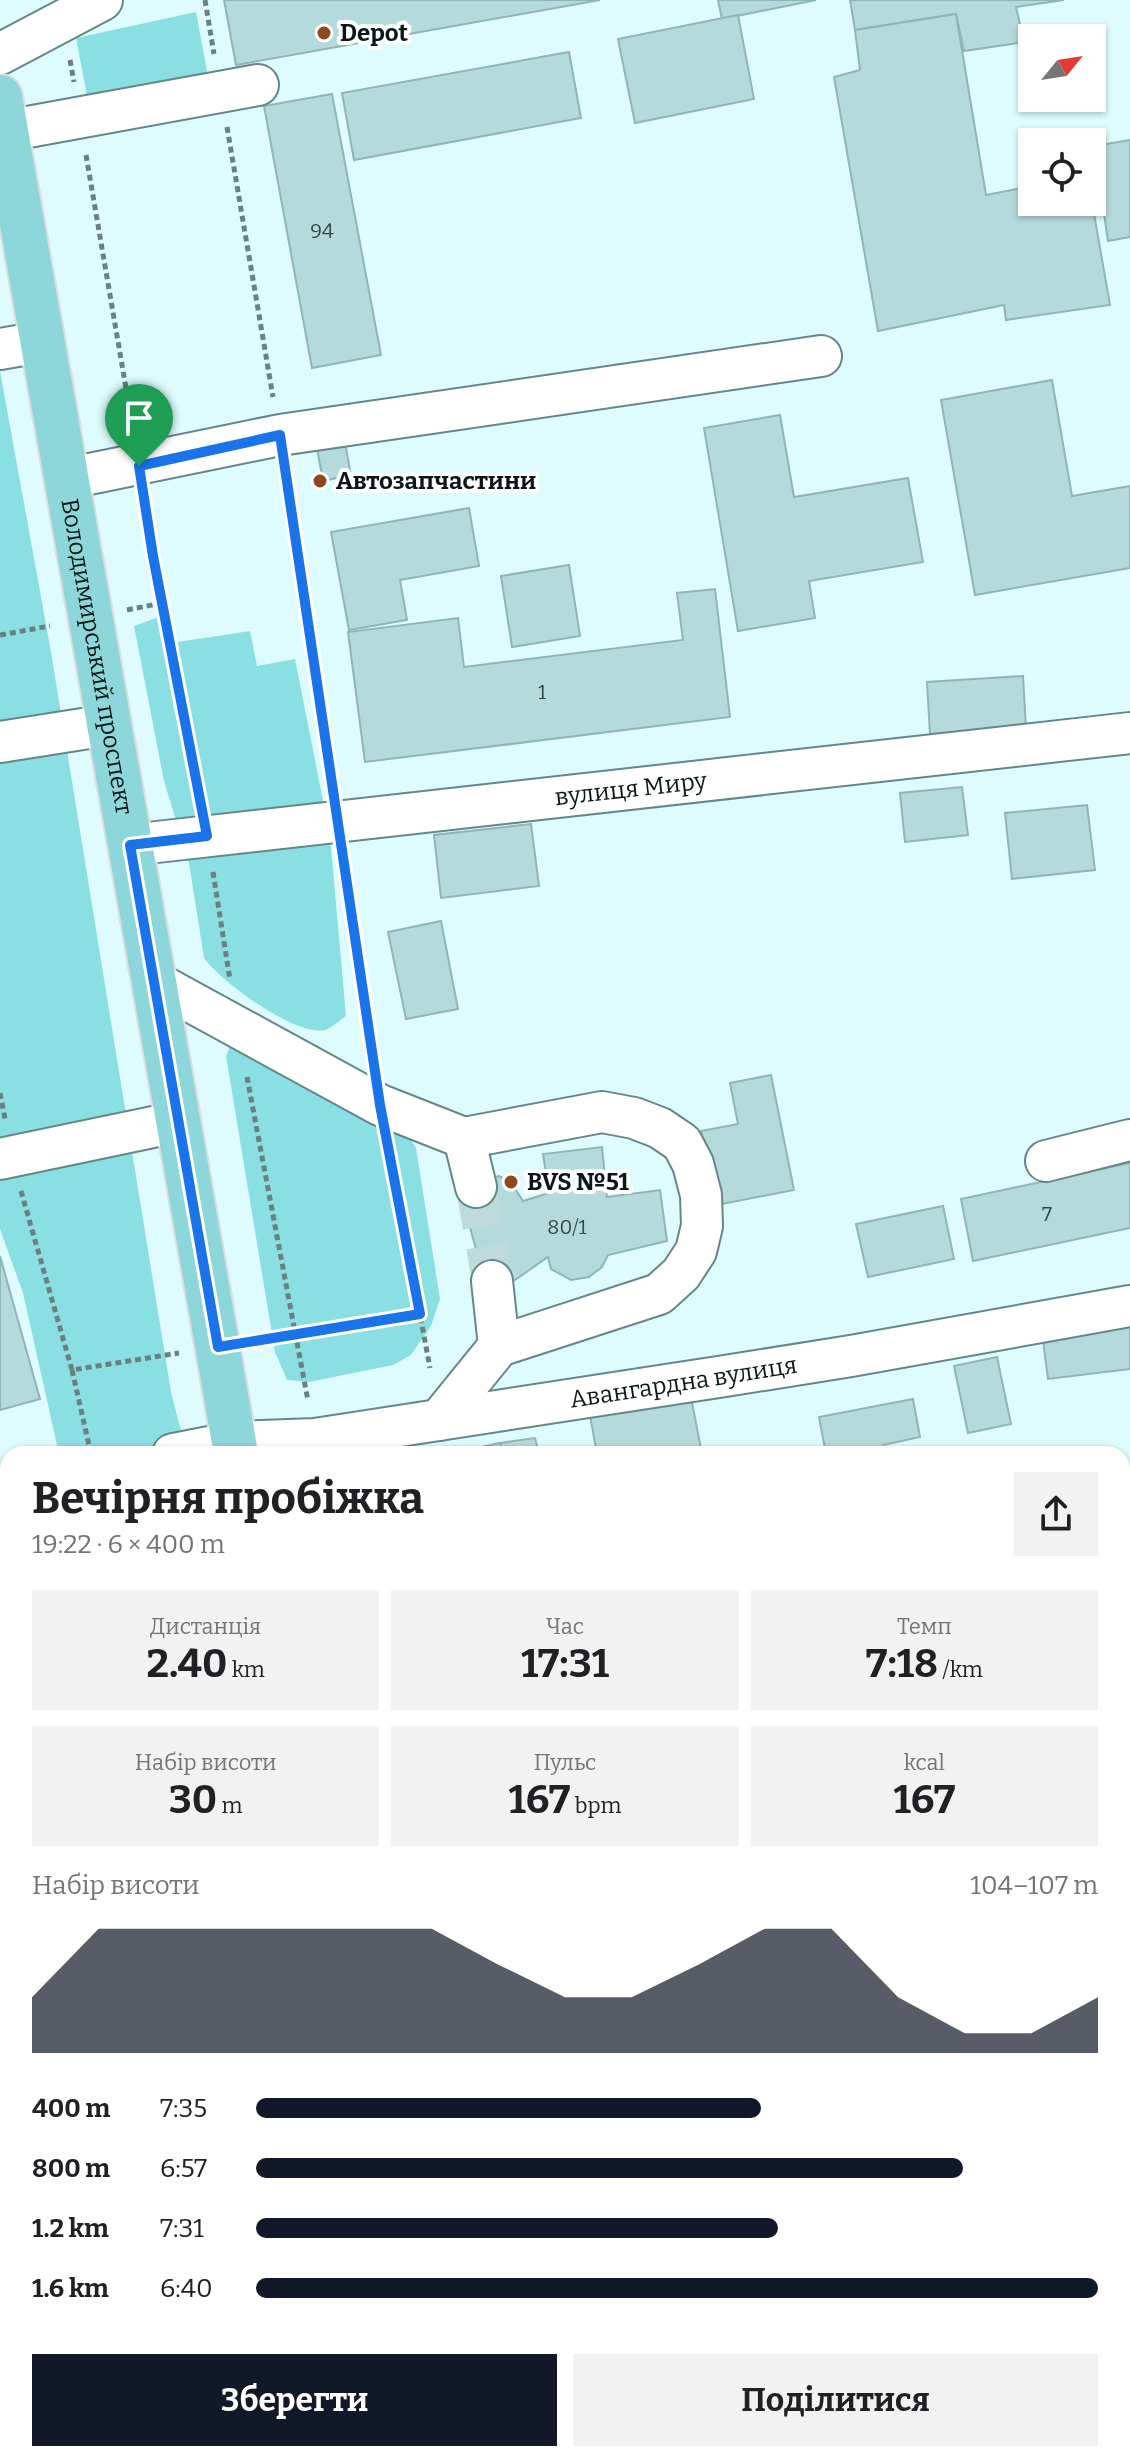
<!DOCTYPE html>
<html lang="uk">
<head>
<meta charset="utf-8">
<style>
	:root { --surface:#fff; --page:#f2f2f2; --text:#202124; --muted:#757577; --accent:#111827 }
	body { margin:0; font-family:Bitter,serif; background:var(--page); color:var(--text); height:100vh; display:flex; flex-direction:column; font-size:30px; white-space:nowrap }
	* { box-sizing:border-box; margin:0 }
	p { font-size:26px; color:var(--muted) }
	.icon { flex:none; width:44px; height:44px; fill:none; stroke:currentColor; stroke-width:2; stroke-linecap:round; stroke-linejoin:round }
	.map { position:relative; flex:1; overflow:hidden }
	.drawer { position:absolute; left:0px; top:1446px; width:1130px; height:1016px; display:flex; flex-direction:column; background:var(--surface); border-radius:24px 24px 0 0; box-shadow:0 2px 6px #0004 }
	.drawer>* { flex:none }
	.needle { width:52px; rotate:60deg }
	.buttons { position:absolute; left:1018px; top:24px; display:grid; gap:16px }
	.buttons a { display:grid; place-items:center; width:88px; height:88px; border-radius:0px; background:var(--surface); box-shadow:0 2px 6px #0004; font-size:40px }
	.pin { position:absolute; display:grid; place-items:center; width:68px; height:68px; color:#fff; margin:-82px -34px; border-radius:50% 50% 50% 0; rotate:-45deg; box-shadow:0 0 8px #0007 }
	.pin .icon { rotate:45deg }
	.round { display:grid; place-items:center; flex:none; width:84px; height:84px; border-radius:0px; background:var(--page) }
	.headline { display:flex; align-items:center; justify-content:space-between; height:136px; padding:0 32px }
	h1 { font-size:44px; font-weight:700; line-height:60px }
	.stats { display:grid; grid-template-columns:repeat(3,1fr); gap:12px; height:136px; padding:8px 32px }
	.stats div { display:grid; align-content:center; border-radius:0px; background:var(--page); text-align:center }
	.stats b { font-size:40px; font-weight:700 }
	.stats small { font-size:22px; font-weight:400 }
	.stats p { font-size:22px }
	.chart { height:224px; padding:16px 32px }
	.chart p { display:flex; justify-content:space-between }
	.chart svg { width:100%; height:144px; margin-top:8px; fill:var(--accent); opacity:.7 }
	.primary-button { display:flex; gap:16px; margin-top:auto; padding:16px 32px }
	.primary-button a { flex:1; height:92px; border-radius:0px; background:var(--accent); color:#fff; font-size:32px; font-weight:700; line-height:92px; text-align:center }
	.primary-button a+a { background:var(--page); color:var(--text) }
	ul { padding:0 32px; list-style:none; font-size:26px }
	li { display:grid; grid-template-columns:128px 96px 1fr; align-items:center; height:60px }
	li i { height:20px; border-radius:10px; background:var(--accent) }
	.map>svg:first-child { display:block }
	.green { fill:#8adfe3 }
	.building { fill:#b5dadc; stroke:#90b5b6; stroke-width:2 }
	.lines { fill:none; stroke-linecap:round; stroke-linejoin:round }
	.minor-tunnel { stroke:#bedada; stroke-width:40; stroke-dasharray:40 20; stroke-linecap:butt }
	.minor-casing { stroke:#648788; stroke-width:44 }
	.major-casing { stroke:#dddfdf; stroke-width:48 }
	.path { stroke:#6b8081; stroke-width:5; stroke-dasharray:6 4; stroke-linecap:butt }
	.minor { stroke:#fff; stroke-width:40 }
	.major { stroke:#8dd6d9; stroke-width:44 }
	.route-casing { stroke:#fff; stroke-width:16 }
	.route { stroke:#1a73e8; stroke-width:10 }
	.poi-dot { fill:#8d481d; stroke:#fff; stroke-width:3 }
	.labels { text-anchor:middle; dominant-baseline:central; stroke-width:8; stroke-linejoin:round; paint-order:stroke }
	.number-label { font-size:20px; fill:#344848 }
	.poi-label { font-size:24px; font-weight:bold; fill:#091717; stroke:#fff; text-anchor:start }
	.street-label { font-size:24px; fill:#091717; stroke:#fff }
</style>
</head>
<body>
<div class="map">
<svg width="1130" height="2462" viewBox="0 0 1130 2462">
	<rect width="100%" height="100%" fill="#defcfd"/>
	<g class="green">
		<path d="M196,12L209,82L89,106L76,38Z"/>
		<path d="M0,371L51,652L171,1392L187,1454H59L23,1293L0,1229Z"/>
		<path d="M164,615L171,643L250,631L257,666L295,659L330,836L346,1016C340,1020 332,1028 325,1030C296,1037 220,981 204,958L189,863L164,781L134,626Z"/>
		<path d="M233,1039L406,1133L416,1148L440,1299L431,1326L411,1355L393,1365L309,1382L287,1380L275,1352L226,1056Z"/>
		<path d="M142,2454H326L327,2462H93Z"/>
	</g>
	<g class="building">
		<path d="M224,0H600L236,65Z"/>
		<path d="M718,0H816L722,19Z"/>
		<path d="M850,0H1064L1016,7L1024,42L964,51L956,14L855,30Z"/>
		<path d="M956,14L986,195L1032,186V202H1092L1110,305L1006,320L1004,305L878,331L834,77L860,70L855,30Z"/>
		<path d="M738,15L754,99L635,123L618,39Z"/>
		<path d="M569,52L581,118L354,160L342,93Z"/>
		<path d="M332,94L381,355L312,368L264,106Z"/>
		<path d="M1130,140V237L1108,241L1094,146Z"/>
		<path d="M1052,380L1072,496L1130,486V568L975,595L941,400Z"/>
		<path d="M780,415L794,497L908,478L923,562L809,581L815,618L738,631L704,428Z"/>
		<path d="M340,416L351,475L323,481L312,421Z"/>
		<path d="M469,508L479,566L400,580L407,620L349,630L331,532Z"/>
		<path d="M569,565L580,636L512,647L501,576Z"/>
		<path d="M715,589L730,717L365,762L348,632L458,618L464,667L683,640L677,593Z"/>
		<path d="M1023,676L1026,728L930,734L927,682Z"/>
		<path d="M962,787L968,835L905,842L900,793Z"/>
		<path d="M1087,805L1095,870L1012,879L1005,813Z"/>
		<path d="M531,824L539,886L441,898L434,835Z"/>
		<path d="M441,921L458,1009L406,1019L388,932Z"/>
		<path d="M771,1075L794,1190L716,1205L701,1131L738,1124L730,1083Z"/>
		<path d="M602,1147L607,1197L660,1190L667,1241L608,1255L602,1267L589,1277L571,1280L551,1269L548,1257L512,1282L484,1278L466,1213L467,1201L487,1179L499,1176L510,1181L523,1201L549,1193L543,1154Z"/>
		<path d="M1130,1163V1228L973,1261L961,1199Z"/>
		<path d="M943,1206L954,1259L868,1277L856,1224Z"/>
		<path d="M0,1256L40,1399L0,1410Z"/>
		<path d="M1130,1322V1369L1048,1379L1042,1333Z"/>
		<path d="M997,1357L1011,1424L968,1433L954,1366Z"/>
		<path d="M690,1392L702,1454H597L589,1410Z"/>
		<path d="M913,1399L920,1437L883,1445L885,1454H826L819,1417Z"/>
		<path d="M535,1438L539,1454H503L500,1443Z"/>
		<path d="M500,1443L503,1454H467V1450Z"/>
		<path d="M0,1531L8,1560V1609L0,1611Z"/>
		<path d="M8,1755V1830L0,1832V1757Z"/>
		<path d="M0,1863L8,1896V1902L0,1904Z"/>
		<path d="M8,1951V2026L0,2028V1953Z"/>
		<path d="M8,2114V2188L0,2190V2116Z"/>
	</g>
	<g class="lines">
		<path class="minor-tunnel" d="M476,1187L492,1281"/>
		<defs>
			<g id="minor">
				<path d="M0,54L102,0"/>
				<path d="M6,131L258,85"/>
				<path d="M0,349L40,342"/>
				<path d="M65,479L280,435L821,356"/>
				<path d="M0,742L108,725"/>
				<path id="s1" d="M130,845L1130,733"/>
				<path d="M155,982L380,1105L464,1138L476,1187"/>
				<path d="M0,1159L177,1122"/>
				<path d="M1046,1161L1130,1140"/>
				<path d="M492,1281L499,1346"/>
				<path d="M439,1420L499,1346L659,1294L681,1274L696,1251L702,1226L701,1195L693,1164L682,1143L660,1128L634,1118L602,1112L464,1138"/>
				<path id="s2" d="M173,1454L234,1442L315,1439L725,1376L851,1356L1130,1306"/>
				<path d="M0,1497L8,1495"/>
				<path d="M0,2092L8,2090"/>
			</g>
			<g id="major">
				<path id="s3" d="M0,97C76,549 159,1001 236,1454"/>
				<path d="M376,2454V2462"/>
				<path d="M425,2454L428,2462"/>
			</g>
		</defs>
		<use href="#minor" class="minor-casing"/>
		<use href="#major" class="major-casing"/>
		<g class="path">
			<path d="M205,0L214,54"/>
			<path d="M70,60L74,82"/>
			<path d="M227,127L273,397"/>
			<path d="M86,155L133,429"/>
			<path d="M285,470L331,785"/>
			<path d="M144,502L200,799"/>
			<path d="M127,610L162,603"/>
			<path d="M0,635L50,626"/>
			<path d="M342,858L373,1058"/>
			<path d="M213,872L230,980"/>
			<path d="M247,1077L308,1401"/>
			<path d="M0,1093L5,1119"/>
			<path d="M389,1150L430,1368"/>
			<path d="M21,1191L72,1370L179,1353"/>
			<path d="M256,1341L420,1314"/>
			<path d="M72,1370L91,1454"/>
			<path d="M0,1741L8,1739"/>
			<path d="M0,2326L8,2344"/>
			<path d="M0,2403L8,2407"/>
			<path d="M77,2454L83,2462"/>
			<path d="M481,2454L483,2462"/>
			<path d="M588,2454L589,2462"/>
		</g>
		<use href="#minor" class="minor"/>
		<use href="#major" class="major"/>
	</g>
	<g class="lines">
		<defs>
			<path id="route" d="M280,435L380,1105L420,1314L218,1347L130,845L207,836L153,556L139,466Z"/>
		</defs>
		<use href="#route" class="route-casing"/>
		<use href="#route" class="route"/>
	</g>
	<g class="poi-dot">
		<circle cx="324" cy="33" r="8"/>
		<circle cx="320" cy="481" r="8"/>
		<circle cx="511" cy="1182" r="8"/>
	</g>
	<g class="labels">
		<g class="number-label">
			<text x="322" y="231">94</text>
			<text x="542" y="692">1</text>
			<text x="1047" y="1214">7</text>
			<text x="567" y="1227">80/1</text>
		</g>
		<g class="poi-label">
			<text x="340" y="33">Depot</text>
			<text x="336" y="481">Автозапчастини</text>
			<text x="527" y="1182">BVS №51</text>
		</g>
		<g class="street-label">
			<text stroke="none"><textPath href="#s3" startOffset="568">Володимирський проспект</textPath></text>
			<text stroke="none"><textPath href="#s1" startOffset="504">вулиця Миру</textPath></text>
			<text stroke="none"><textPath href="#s2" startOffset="516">Авангардна вулиця</textPath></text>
		</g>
	</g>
</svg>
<div class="buttons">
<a><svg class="needle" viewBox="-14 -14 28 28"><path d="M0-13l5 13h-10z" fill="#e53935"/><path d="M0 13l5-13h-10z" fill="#757577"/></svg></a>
<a><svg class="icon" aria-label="locate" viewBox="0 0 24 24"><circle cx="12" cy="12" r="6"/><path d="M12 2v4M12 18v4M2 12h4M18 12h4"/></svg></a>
</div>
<div class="pin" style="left:139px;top:466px;background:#1e9e55"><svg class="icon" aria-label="arrive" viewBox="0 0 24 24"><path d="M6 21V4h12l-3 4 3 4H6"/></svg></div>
<section class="drawer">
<div class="headline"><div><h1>Вечірня пробіжка</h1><p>19:22 · 6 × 400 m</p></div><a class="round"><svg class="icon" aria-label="share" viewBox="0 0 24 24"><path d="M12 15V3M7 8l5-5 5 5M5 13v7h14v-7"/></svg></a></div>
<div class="stats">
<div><p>Дистанція</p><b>2.40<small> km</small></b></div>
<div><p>Час</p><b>17:31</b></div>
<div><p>Темп</p><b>7:18<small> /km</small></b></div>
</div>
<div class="stats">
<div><p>Набір висоти</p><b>30<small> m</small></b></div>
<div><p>Пульс</p><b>167<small> bpm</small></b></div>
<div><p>kcal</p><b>167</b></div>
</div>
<div class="chart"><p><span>Набір висоти</span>104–107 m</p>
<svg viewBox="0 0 160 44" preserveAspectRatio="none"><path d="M0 44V27L10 6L20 6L30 6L40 6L50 6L60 6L70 17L80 27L90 27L100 17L110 6L120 6L130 27L140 38L150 38L160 27V44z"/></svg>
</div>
<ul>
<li><b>400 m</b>7:35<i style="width:60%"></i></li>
<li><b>800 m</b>6:57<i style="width:84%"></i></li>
<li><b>1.2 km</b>7:31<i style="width:62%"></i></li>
<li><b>1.6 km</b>6:40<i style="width:100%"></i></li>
</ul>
<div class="primary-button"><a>Зберегти</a><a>Поділитися</a></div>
</section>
</div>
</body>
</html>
